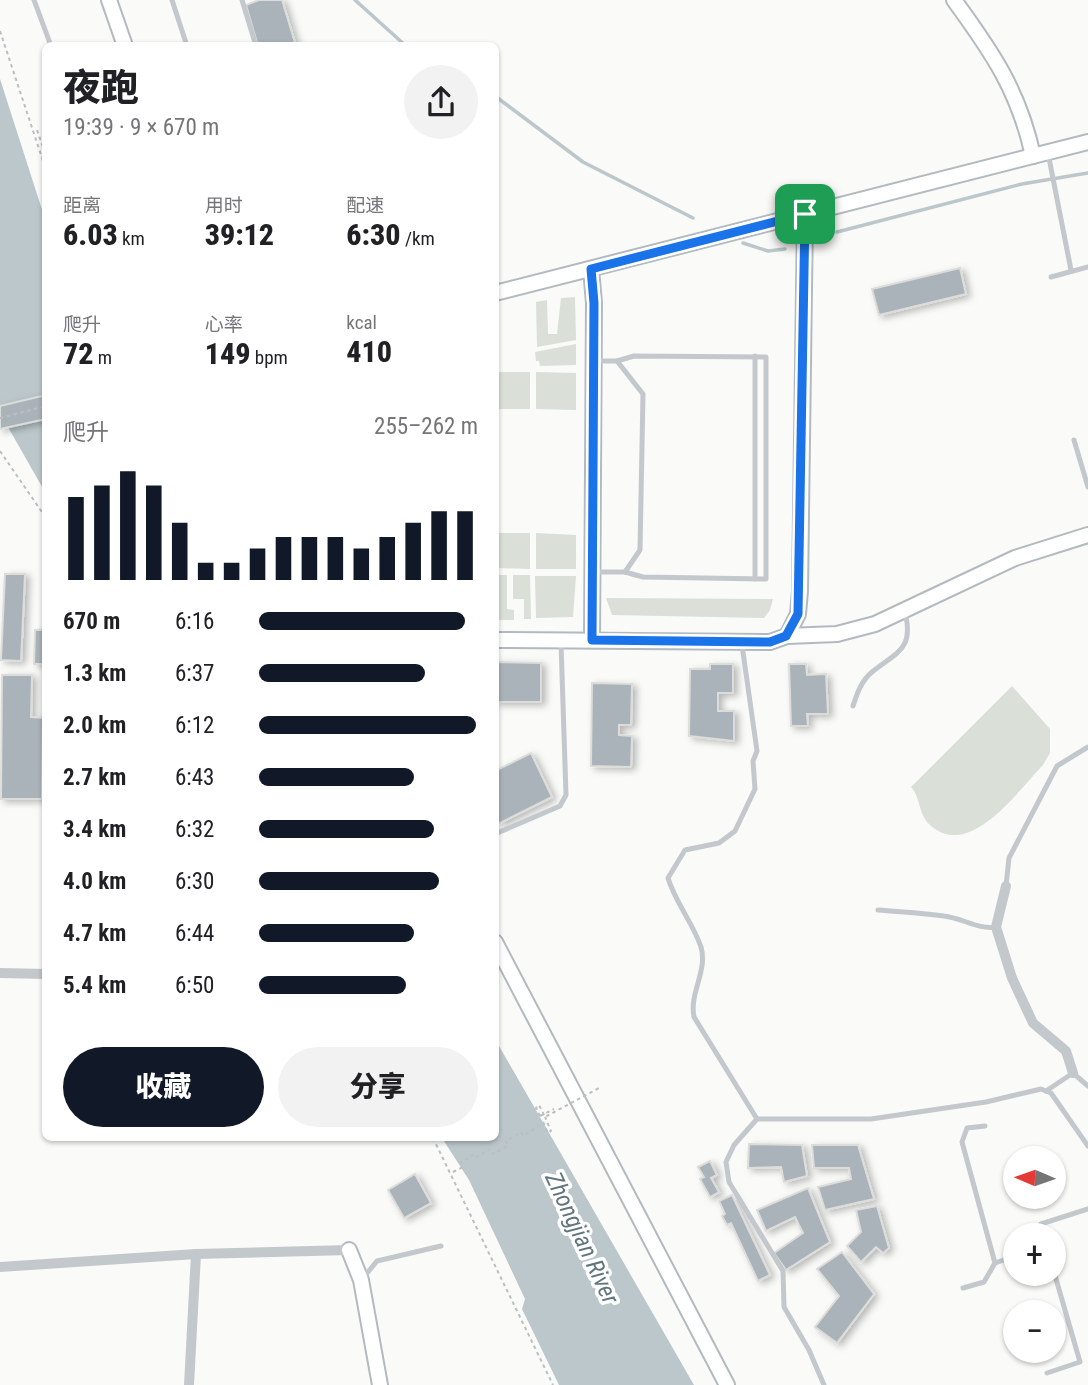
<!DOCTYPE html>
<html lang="zh">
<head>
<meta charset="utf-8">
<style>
	:root { --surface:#fff; --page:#f2f2f2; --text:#202124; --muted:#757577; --accent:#111827 }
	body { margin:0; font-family:"Roboto Condensed","Noto Sans SC",sans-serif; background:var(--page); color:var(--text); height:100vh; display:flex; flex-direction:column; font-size:26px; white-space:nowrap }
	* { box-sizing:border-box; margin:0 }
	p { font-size:23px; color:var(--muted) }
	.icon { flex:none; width:38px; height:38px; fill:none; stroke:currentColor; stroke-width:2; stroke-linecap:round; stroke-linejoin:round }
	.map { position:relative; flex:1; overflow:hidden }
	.side { position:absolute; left:42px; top:42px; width:457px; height:1099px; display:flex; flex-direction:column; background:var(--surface); border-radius:10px; box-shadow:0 2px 5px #0004 }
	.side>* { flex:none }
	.needle { width:46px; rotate:272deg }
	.fabs { position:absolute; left:1003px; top:1146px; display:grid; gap:14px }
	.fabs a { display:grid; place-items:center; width:63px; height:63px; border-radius:50%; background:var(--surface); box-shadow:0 2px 5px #0004; font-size:35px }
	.pin { position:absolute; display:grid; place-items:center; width:60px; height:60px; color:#fff; margin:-30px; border-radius:14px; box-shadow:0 4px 10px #0006 }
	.round { display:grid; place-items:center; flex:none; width:74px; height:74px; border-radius:37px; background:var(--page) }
	.overview { display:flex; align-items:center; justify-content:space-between; height:119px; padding:0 21px }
	h1 { font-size:38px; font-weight:800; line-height:52px }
	.metrics { display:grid; grid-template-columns:repeat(3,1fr); gap:10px; height:119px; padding:7px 21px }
	.metrics div { display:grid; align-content:center }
	.metrics b { font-size:30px; font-weight:800 }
	.metrics small { font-size:19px; font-weight:400 }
	.metrics p { font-size:19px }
	.chart { height:196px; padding:14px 21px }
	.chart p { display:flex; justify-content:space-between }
	.chart svg { width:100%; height:126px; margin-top:7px; stroke:var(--accent); stroke-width:6 }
	.primary-button { display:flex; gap:14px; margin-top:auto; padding:14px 21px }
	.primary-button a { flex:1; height:80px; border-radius:42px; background:var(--accent); color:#fff; font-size:28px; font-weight:800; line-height:80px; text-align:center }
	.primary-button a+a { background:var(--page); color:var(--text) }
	ul { padding:0 21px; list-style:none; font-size:23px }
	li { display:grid; grid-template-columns:112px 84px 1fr; align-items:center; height:52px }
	li i { height:18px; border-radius:9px; background:var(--accent) }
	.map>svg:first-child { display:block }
	.green { fill:#dadfd7 }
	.water { fill:#bbc7cb }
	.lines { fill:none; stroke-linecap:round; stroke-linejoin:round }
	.stream { stroke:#bbc7cb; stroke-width:3.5 }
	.building { fill:#aab3b9; stroke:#dcdcda; stroke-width:2; filter:url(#shadow) }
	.secondary-casing { stroke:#b3babf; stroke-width:18 }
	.path { stroke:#bbbfc2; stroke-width:2; stroke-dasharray:3.5 3.5; stroke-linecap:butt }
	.lane { stroke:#c3c8cc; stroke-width:5 }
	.street { stroke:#c3c8cc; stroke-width:10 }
	.secondary { stroke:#fff; stroke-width:14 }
	.path-bridge { stroke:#bbbfc2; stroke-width:2; stroke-dasharray:3.5 3.5; stroke-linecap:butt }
	.route-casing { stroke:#fff; stroke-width:14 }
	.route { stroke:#1a73e8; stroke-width:9 }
	.labels { text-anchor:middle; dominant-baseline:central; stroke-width:7; stroke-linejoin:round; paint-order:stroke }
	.water-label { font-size:24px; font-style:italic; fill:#60757c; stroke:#fff }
</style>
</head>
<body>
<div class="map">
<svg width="1088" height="1385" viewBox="0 0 1088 1385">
	<defs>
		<filter id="shadow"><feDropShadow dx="4" dy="2.5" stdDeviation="3.5" flood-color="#0004"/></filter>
	</defs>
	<rect width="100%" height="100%" fill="#fafaf8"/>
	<g class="green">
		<path d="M575,297L576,340L537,347L536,302L547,300L548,334H557L561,298Z"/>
		<path d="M576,344V365L540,366L539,361H536L535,352Z"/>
		<rect x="495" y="372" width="35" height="37"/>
		<path d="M536,372L576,373V410L536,409Z"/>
		<path d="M495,533H530V569L495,568Z"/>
		<path d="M536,533L576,535V569H536Z"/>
		<path d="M495,575H507V609L514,610V620H495Z"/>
		<path d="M513,575H530L531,619H524V599H513Z"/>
		<path d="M535,576H576L573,617L536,618Z"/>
		<path d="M606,598L773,599L770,610L764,618L612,615Z"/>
		<path d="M1012,686L1050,729V753L1043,765C1018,791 969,861 930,825C918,814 921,798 911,787Z"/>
	</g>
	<g class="water">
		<path d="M0,79L45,219V492L0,413Z"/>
		<path d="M495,1039L694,1385H559L522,1309L525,1299L469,1180L442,1138H495Z"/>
	</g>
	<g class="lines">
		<g class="stream">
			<path d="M355,0L406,46"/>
			<path d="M495,96L583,162L693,218"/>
			<path d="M837,232L1022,184L1088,173"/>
			<path d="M743,243L768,251L785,249"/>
		</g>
	</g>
	<g class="building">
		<path d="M259,0H282L296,46H258L246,5Z"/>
		<path d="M960,268L966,294L879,315L872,289Z"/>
		<path d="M46,395V419L0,429V406Z"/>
		<path d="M5,574H25L21,661L1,660Z"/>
		<path d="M35,630H46V664H34Z"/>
		<path d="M495,662L541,663V702H495Z"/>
		<path d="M710,664H733V693H718V711H734V741L689,736L690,669H710Z"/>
		<path d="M789,664H806L807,675L826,674L828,714H807L808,726H791Z"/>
		<path d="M2,675H32L31,717L43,718L42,799H1Z"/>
		<path d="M592,683L632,684L631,725H619V735L632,736L631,767L591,766Z"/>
		<path d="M531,753L552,797L498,824L495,771Z"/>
		<path d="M749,1144L802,1145L807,1176L784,1182L781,1167L748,1168Z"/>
		<path d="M812,1145H858L874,1199L825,1210L818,1187L851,1179L849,1168H814Z"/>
		<path d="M710,1161L717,1175L711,1178L719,1192L710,1197L700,1179L704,1177L698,1167Z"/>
		<path d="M415,1174L431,1203L404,1218L388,1190Z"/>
		<path d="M808,1188L830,1242L786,1270L774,1253L803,1233L795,1217L766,1231L757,1210Z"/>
		<path d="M732,1195L770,1275L758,1281L731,1223L727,1225L722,1216L725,1214L719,1201Z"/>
		<path d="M877,1206L889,1248L883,1253L876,1247L861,1262L847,1246L861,1232L856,1210Z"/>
		<path d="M842,1252L874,1294L837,1343L815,1327L839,1296L817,1269Z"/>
	</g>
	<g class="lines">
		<defs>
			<g id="secondary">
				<path d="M109,0L125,46"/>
				<path d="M954,0C992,52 1019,91 1033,156"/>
				<path d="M591,269L594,303L592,640"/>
				<path d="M495,293L1088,142"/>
				<path d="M787,636L837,634L875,624L1015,558L1088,535"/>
				<path d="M495,640L770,642L787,636L798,614L800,591L805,214"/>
				<path d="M495,942L727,1385"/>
				<path d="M349,1250L361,1280L380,1385"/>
			</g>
		</defs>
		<use href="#secondary" class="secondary-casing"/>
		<g class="path">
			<path d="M0,31L46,170"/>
			<path d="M37,130L46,156"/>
			<path d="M0,418L46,406"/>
			<path d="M0,451L46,518"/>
			<path d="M540,1116L554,1109"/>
			<path d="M543,1122L548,1133L551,1131L545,1117"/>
			<path d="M433,1138L553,1385"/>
			<path d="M453,1172L463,1167L461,1162L473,1155L475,1158L490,1149L492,1154L508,1146L506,1141L521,1132L523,1136L542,1124"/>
		</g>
		<g class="lane">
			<path d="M34,0L51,46"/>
			<path d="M172,0L187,46"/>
			<path d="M242,0L256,46"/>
			<path d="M1048,153L1071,270"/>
			<path d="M1051,277L1088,267"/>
			<path d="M755,356V579"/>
			<path d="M617,361L643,394L640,550L625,572"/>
			<path d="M1074,440L1088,487"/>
			<path d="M595,572H625L643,577L766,579V357L634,356L617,361H596"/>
			<path d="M742,645L757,751L753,761L755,789L735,831L719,843L685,850L668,878C675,902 693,923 701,947C708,971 689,993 694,1017L757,1119"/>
			<path d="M853,706C857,694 861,681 872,672C898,651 914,650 905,611"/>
			<path d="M495,834L560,806L566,795L561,643"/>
			<path d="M1006,886L1009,858L1057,766L1088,747"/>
			<path d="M878,910C900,912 922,913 944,916C962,918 979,930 996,927"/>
			<path d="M1046,1091L1073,1073L1088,1086"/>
			<path d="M1042,1236L1041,1224L1088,1209"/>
			<path d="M995,1263L1015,1256"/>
			<path d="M363,1278L377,1261L441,1246"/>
			<path d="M963,1288L984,1282L995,1263L962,1142L967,1128L985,1126"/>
			<path d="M1047,1373L1080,1362L1054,1272"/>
			<path d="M824,1385L809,1350L784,1307L783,1271L729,1182L726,1162L734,1145L757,1119H871L986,1102L1041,1089L1051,1093L1088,1146"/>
		</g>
		<g class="street">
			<path d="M1006,886L996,927L1012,978L1033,1023L1066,1051L1073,1073"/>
			<path d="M0,973L46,974"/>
			<path d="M0,1267L196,1254L349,1250"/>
			<path d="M189,1385L196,1254"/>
		</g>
		<use href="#secondary" class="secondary"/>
		<path class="path-bridge" d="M540,1116L536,1108L539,1105L545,1117L601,1087"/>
	</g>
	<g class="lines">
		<defs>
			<path id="route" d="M805,214L798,614L786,636L770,642L592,640L594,303L591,269Z"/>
		</defs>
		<use href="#route" class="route-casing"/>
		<use href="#route" class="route"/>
	</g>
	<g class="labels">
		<g class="water-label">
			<text transform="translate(582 1238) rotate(65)">Zhongjian River</text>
		</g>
	</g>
</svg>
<div class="fabs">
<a><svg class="needle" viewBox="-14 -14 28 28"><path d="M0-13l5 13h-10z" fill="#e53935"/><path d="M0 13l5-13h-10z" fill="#757577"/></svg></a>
<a>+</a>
<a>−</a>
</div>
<div class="pin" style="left:805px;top:214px;background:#1e9e55"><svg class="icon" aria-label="arrive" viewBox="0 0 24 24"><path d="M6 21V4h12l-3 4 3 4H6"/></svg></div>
<section class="side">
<div class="overview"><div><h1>夜跑</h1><p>19:39 · 9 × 670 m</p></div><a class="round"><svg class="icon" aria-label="share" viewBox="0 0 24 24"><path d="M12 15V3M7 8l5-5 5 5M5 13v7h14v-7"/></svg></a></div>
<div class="metrics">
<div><p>距离</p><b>6.03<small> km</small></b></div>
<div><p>用时</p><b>39:12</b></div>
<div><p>配速</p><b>6:30<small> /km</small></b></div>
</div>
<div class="metrics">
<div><p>爬升</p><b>72<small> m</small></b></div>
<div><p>心率</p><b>149<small> bpm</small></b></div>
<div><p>kcal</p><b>410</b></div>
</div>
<div class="chart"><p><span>爬升</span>255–262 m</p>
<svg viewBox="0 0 160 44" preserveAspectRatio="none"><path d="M5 44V15M15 44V11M25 44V6M35 44V11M45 44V24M55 44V38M65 44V38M75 44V33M85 44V29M95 44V29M105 44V29M115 44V33M125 44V29M135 44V24M145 44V20M155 44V20"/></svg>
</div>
<ul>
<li><b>670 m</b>6:16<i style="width:94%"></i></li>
<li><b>1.3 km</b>6:37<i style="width:76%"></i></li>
<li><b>2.0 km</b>6:12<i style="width:99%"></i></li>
<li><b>2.7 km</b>6:43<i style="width:71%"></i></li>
<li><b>3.4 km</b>6:32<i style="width:80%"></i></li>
<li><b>4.0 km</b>6:30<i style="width:82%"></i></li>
<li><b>4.7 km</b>6:44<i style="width:71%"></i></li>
<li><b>5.4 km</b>6:50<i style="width:67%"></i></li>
</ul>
<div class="primary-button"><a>收藏</a><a>分享</a></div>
</section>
</div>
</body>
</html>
